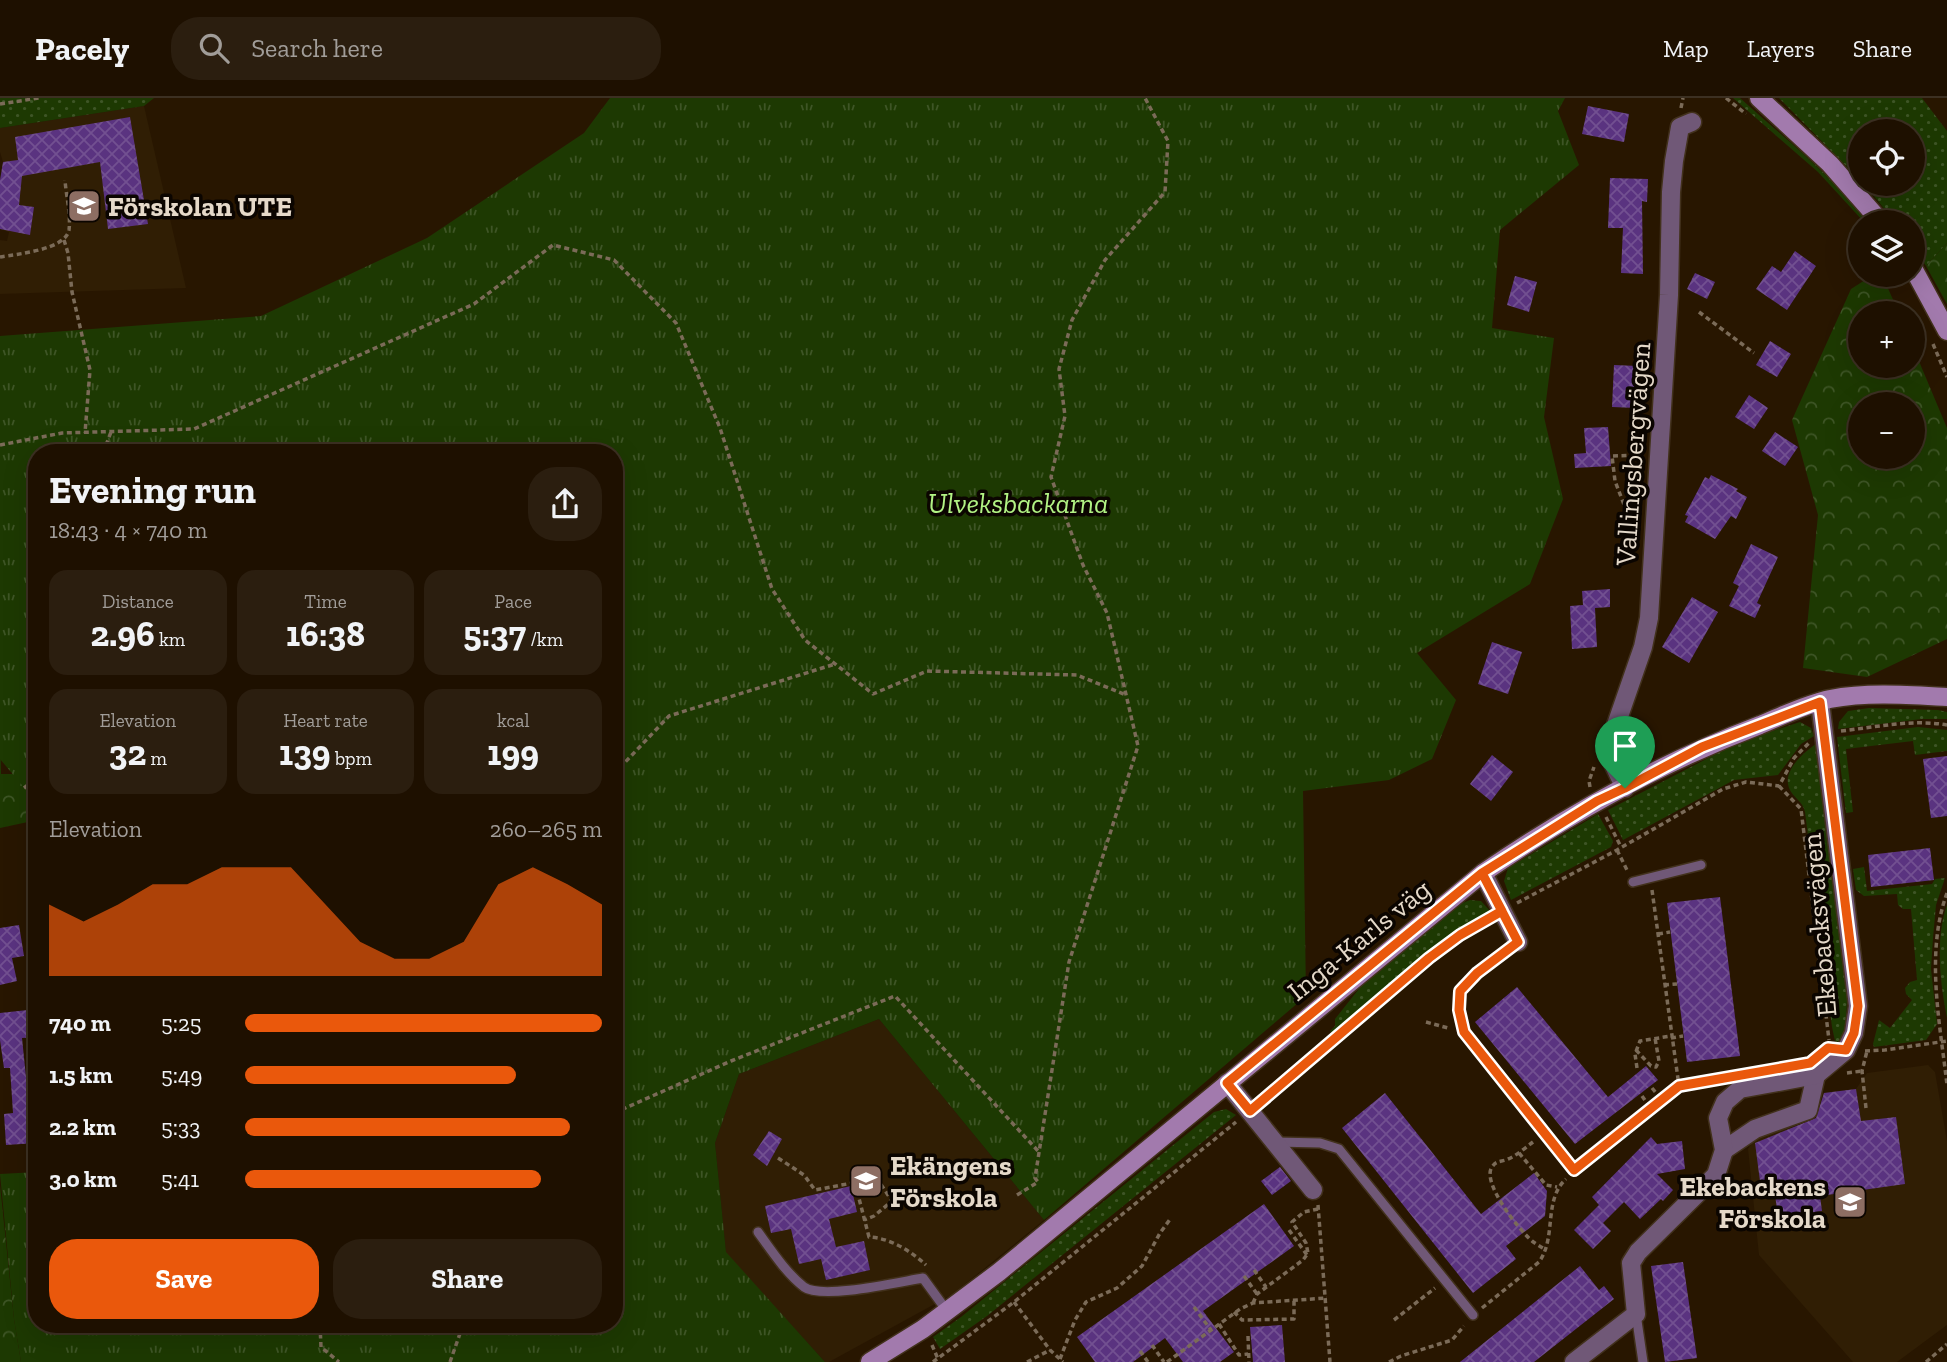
<!DOCTYPE html>
<html lang="en">
<head>
<meta charset="utf-8">
<style>
	:root { --surface:#1e1000; --page:#2b1e0f; --text:#f1f3f6; --muted:#a19d99; --line:#3c3022; --accent:#ea580c }
	body { margin:0; font-family:"Zilla Slab",serif; background:var(--page); color:var(--text); height:100vh; display:flex; flex-direction:column; font-size:26px; white-space:nowrap }
	* { box-sizing:border-box; margin:0 }
	p { font-size:23px; color:var(--muted) }
	.icon { flex:none; width:38px; height:38px; fill:none; stroke:currentColor; stroke-width:2; stroke-linecap:round; stroke-linejoin:round }
	.map { position:relative; flex:1; overflow:hidden }
	.drawer { position:absolute; left:28px; top:346px; width:595px; height:889px; display:flex; flex-direction:column; background:var(--surface); border-radius:28px; box-shadow:0 7px 28px #0002,0 0 0 2px var(--line) }
	.drawer>* { flex:none }
	.tools { position:absolute; left:1848px; top:21px; display:grid; gap:14px }
	.tools a { display:grid; place-items:center; width:77px; height:77px; border-radius:50%; background:var(--surface); box-shadow:0 7px 28px #0002,0 0 0 2px var(--line); font-size:35px }
	.pin { position:absolute; display:grid; place-items:center; width:60px; height:60px; color:#fff; margin:-72px -30px; border-radius:50% 50% 50% 0; rotate:-45deg; box-shadow:0 0 7px #0007 }
	.pin .icon { rotate:45deg }
	.round { display:grid; place-items:center; flex:none; width:74px; height:74px; border-radius:28px; background:var(--page) }
	.headline { display:flex; align-items:center; justify-content:space-between; height:119px; padding:0 21px }
	h1 { font-size:38px; font-weight:700; line-height:52px }
	.stats { display:grid; grid-template-columns:repeat(3,1fr); gap:10px; height:119px; padding:7px 21px }
	.stats div { display:grid; align-content:center; border-radius:18px; background:var(--page); text-align:center }
	.stats b { font-size:35px; font-weight:700 }
	.stats small { font-size:19px; font-weight:400 }
	.stats p { font-size:19px }
	.chart { height:196px; padding:14px 21px }
	.chart p { display:flex; justify-content:space-between }
	.chart svg { width:100%; height:126px; margin-top:7px; fill:var(--accent); opacity:.7 }
	.button { display:flex; gap:14px; margin-top:auto; padding:14px 21px }
	.button a { flex:1; height:80px; border-radius:28px; background:var(--accent); color:#fff; font-size:28px; font-weight:700; line-height:80px; text-align:center }
	.button a+a { background:var(--page); color:var(--text) }
	ul { padding:0 21px; list-style:none; font-size:23px }
	li { display:grid; grid-template-columns:112px 84px 1fr; align-items:center; height:52px }
	li i { height:18px; border-radius:9px; background:var(--accent) }
	header { display:flex; align-items:center; gap:42px; box-sizing:border-box; height:98px; padding:0 35px; background:var(--surface); border-bottom:2px solid var(--line) }
	header strong { font-size:33px }
	nav { display:flex; gap:38px; margin-inline-start:auto; font-size:24px }
	.search { width:490px; height:63px; background:var(--page); display:flex; align-items:center; gap:18px; box-sizing:border-box; padding:0 24px; border-radius:28px; color:var(--muted); font-size:26px }
	.map>svg:first-child { display:block }
	.built { fill:#301e04 }
	.grass { fill:url(#grass-dots) }
	.forest { fill:url(#forest-crowns); fill-rule:evenodd }
	.park { fill:url(#park-tufts) }
	.building { fill:url(#building-cross-hatch) }
	.lines { fill:none; stroke-linecap:round; stroke-linejoin:round }
	.lane-casing { stroke:#42311c; stroke-width:12 }
	.street-casing { stroke:#42311c; stroke-width:21 }
	.secondary-casing { stroke:#42311c; stroke-width:21 }
	.path { stroke:#7b6b58; stroke-width:3.5; stroke-dasharray:5 3.5; stroke-linecap:butt }
	.lane { stroke:#705877; stroke-width:9 }
	.street { stroke:#705877; stroke-width:18 }
	.secondary { stroke:#a27aad; stroke-width:18 }
	.route-casing { stroke:#fff; stroke-width:14 }
	.route { stroke:#ea580c; stroke-width:9 }
	.labels { text-anchor:middle; dominant-baseline:central; stroke-width:7; stroke-linejoin:round; paint-order:stroke }
	.poi-label { font-size:28px; font-weight:bold; fill:#e5d9c9; stroke:#0b0500; text-anchor:start }
	.street-label { font-size:28px; fill:#e5d9c9; stroke:#0b0500 }
	.park-label { font-size:28px; font-style:italic; fill:#b2f384; stroke:#0b0500 }
</style>
</head>
<body>
<header>
<strong>Pacely</strong>
<div class="search"><svg class="icon" aria-label="search" viewBox="0 0 24 24"><circle cx="10" cy="10" r="6"/><path d="M15 15l6 6"/></svg>Search here</div>
<nav><a>Map</a><a>Layers</a><a>Share</a></nav>
</header>
<div class="map">
<svg width="1947" height="1264" viewBox="0 0 1947 1264">
	<defs>
		<pattern id="grass-dots" width="8" height="8" patternUnits="userSpaceOnUse" patternTransform="scale(1.75)"><rect width="8" height="8" fill="#1d3902"/><path d="M2 2h.1M6 6h.1" fill="none" stroke="#3e5526" stroke-width="1.8" stroke-linecap="round"/></pattern>
		<pattern id="forest-crowns" width="20" height="18" patternUnits="userSpaceOnUse" patternTransform="scale(1.75)"><rect width="20" height="18" fill="#1d3902"/><path d="M2 6a3 3 0 1 1 6 0M12 15a3 3 0 1 1 6 0" fill="none" stroke="#3e5526"/></pattern>
		<pattern id="park-tufts" width="24" height="20" patternUnits="userSpaceOnUse" patternTransform="scale(1.75)"><rect width="24" height="20" fill="#1d3902"/><path d="M3 7l-1-3M5 7V3M7 7l1-3M15 17l-1-3M17 17v-4M19 17l1-3" fill="none" stroke="#3e5526"/></pattern>
		<pattern id="building-cross-hatch" width="8" height="8" patternUnits="userSpaceOnUse" patternTransform="scale(1.75)"><rect width="8" height="8" fill="#5a3380"/><path d="M0 0l8 8M0 8l8-8" fill="none" stroke="#725091"/></pattern>
	</defs>
	<rect width="100%" height="100%" fill="#281600"/>
	<g class="built">
		<path d="M144,8L186,190L0,196V142L7,143L9,134L0,131V84L3,64L0,54V30Z"/>
		<path d="M879,921L1044,1122L953,1196L829,1264H825L726,1155L715,1045L739,976Z"/>
		<path d="M1928,967L1935,974L1947,1043V1227L1897,1264H1853L1759,1157L1748,1051L1754,1041L1766,1033L1826,1025L1822,995L1856,991L1867,975Z"/>
	</g>
	<g class="grass">
		<path d="M0,0H154L144,8L0,30Z"/>
		<path d="M1733,0H1740C1784,40 1832,77 1869,124H1864L1818,74Z"/>
		<path d="M1779,0H1922L1947,33V145L1926,168L1913,149V124H1895L1864,86H1913V33H1860V82Z"/>
		<path d="M1869,610L1938,612L1947,614V621H1922L1838,631L1839,624L1848,613Z"/>
		<path d="M1800,624L1811,630L1814,638L1801,646L1778,677L1734,682L1623,742L1608,712L1739,644Z"/>
		<path d="M1918,629L1947,632V653L1915,657L1913,643L1846,651L1853,714L1846,715L1837,639Z"/>
		<path d="M1819,644L1847,881C1847,903 1848,924 1840,945L1835,943L1832,929L1805,714C1803,703 1793,700 1789,690C1782,672 1806,652 1819,644Z"/>
		<path d="M1598,716L1613,743L1611,749L1511,802L1504,783L1508,770Z"/>
		<path d="M1864,769L1867,793L1932,786L1935,781L1945,780L1936,807L1933,840L1931,871L1937,926L1926,942L1874,949L1873,946L1879,922L1890,930L1912,902L1906,896L1905,890L1910,884L1917,882L1911,811H1903L1898,807L1897,796L1864,798L1856,792L1853,771Z"/>
		<path d="M1470,802L1481,803L1491,814C1432,844 1382,892 1336,939L1330,933L1335,928V921L1366,882L1455,808Z"/>
		<path d="M1947,807V920C1940,886 1935,840 1947,807Z"/>
		<path d="M1226,1011L1236,1017L987,1218L940,1251L933,1239L961,1219L1214,1014Z"/>
	</g>
	<g class="forest">
		<path d="M1947,145V206L1926,168Z"/>
		<path d="M1873,177H1882L1899,215H1860V268H1913V249L1947,330V541L1867,579L1803,570L1818,417L1792,322L1851,191ZM1913,306V359H1860V306Z"/>
		<path d="M0,609L1,676H37V722L0,730Z"/>
		<path d="M0,1087L14,1221L21,1264H0Z"/>
	</g>
	<path class="park" d="M610,0H1565L1558,13L1579,67L1500,132L1492,230L1554,240L1544,319L1563,401L1530,486L1417,555L1456,602L1432,661L1389,682L1303,693L1306,898L1044,1122L879,921L739,976L715,1045L726,1154L825,1264H21L14,1221L0,1076L37,1074V1227H614V355H37V705L0,661V238L261,218L427,140L584,35Z"/>
	<g class="building">
		<path d="M1588,8L1629,16L1624,44L1582,36Z"/>
		<path d="M130,19L148,126L108,131L100,64L22,78L19,107L34,109L30,137L0,131V82L3,64L18,62L15,39Z"/>
		<path d="M1610,80L1648,81L1647,104L1642,103L1643,176L1621,175L1623,130H1608Z"/>
		<path d="M1795,153L1816,168L1787,212L1756,191L1772,168L1781,174Z"/>
		<path d="M1695,175L1715,184L1707,201L1687,191Z"/>
		<path d="M1515,178L1537,184L1529,214L1507,207Z"/>
		<path d="M1770,243L1791,256L1777,279L1756,267Z"/>
		<path d="M1614,267L1638,268L1636,310L1612,309Z"/>
		<path d="M1749,297L1768,310L1754,331L1735,319Z"/>
		<path d="M1608,329L1611,368L1575,370L1574,356L1586,355L1584,330Z"/>
		<path d="M1775,334L1798,349L1785,368L1762,353Z"/>
		<path d="M1711,377L1738,391L1736,393L1747,399L1736,421L1731,418L1715,441L1685,424L1688,418L1685,417L1705,379L1709,381Z"/>
		<path d="M1751,446L1778,459L1757,505L1761,507L1755,520L1729,508L1739,488L1733,485Z"/>
		<path d="M1610,491V509L1595,510L1597,549L1572,551L1570,508L1583,507L1582,493Z"/>
		<path d="M1692,499L1718,514L1689,565L1662,549Z"/>
		<path d="M1492,544L1522,554L1508,596L1478,586Z"/>
		<path d="M1492,657L1513,674L1491,703L1470,686Z"/>
		<path d="M1947,658V718L1931,720L1923,661Z"/>
		<path d="M1930,750L1934,782L1871,789L1868,757Z"/>
		<path d="M1720,799L1740,958L1687,964L1667,805Z"/>
		<path d="M19,827L24,858L12,860L17,883L0,887V830Z"/>
		<path d="M1517,889L1608,999L1646,968L1658,982L1575,1046L1475,924Z"/>
		<path d="M37,911V939L22,940L26,979H37V1045L6,1047L4,1016L13,1015L10,970H4L0,942V915Z"/>
		<path d="M1856,991L1861,1023L1896,1019L1905,1086L1820,1098L1822,1113L1778,1119L1774,1089L1761,1091L1755,1045L1816,1020L1824,995Z"/>
		<path d="M1385,995L1481,1116L1534,1075L1547,1093L1545,1118L1506,1148L1516,1161L1473,1195L1342,1030Z"/>
		<path d="M769,1033L782,1041L767,1068L753,1057Z"/>
		<path d="M1651,1039L1657,1046L1682,1043L1685,1071L1657,1076L1673,1092L1663,1103L1661,1101L1640,1121L1624,1104L1603,1125L1611,1133L1593,1151L1574,1132L1599,1107L1592,1099Z"/>
		<path d="M1280,1069L1291,1083L1272,1097L1261,1083Z"/>
		<path d="M851,1088L857,1114L829,1121L836,1149L864,1143L870,1172L826,1182L821,1161L799,1166L791,1131L771,1135L765,1108Z"/>
		<path d="M1264,1106L1294,1148L1203,1213L1234,1254L1220,1264H1183L1165,1240L1133,1264H1095L1077,1239Z"/>
		<path d="M1683,1164L1697,1260L1665,1264L1651,1168Z"/>
		<path d="M1580,1168L1599,1192L1604,1188L1614,1201L1534,1264H1460Z"/>
		<path d="M1282,1227L1285,1264H1253L1250,1229Z"/>
	</g>
	<g class="lines">
		<defs>
			<g id="lane">
				<path d="M1633,784L1701,767"/>
				<path d="M1518,844L1477,875L1460,893L1459,912L1464,934L1574,1072"/>
				<path d="M1276,1044L1320,1045L1339,1051L1473,1217"/>
				<path d="M758,1134C771,1152 786,1175 804,1189C822,1202 899,1184 923,1180L947,1213"/>
				<path d="M1636,1216L1643,1264"/>
			</g>
			<g id="street">
				<path d="M1625,690L1607,653L1643,549L1649,520L1669,197L1671,94L1674,63L1680,29L1692,24"/>
				<path d="M1483,775L1518,844"/>
				<path d="M1227,985L1313,1092"/>
				<path d="M1724,1052L1755,1031L1808,1012L1816,977"/>
				<path d="M1574,1264L1636,1216L1631,1165L1638,1154L1716,1077L1724,1052L1718,1020L1725,1004L1740,991L1816,977L1846,952L1854,935L1858,908L1820,604"/>
			</g>
			<g id="secondary">
				<path d="M1759,0L1830,66L1881,124"/>
				<path d="M1913,170L1947,233"/>
				<path d="M870,1264L923,1231L999,1174L1483,775C1569,716 1662,664 1760,627C1782,618 1806,606 1830,601C1868,594 1908,597 1947,599"/>
			</g>
		</defs>
		<use href="#lane" class="lane-casing"/>
		<use href="#street" class="street-casing"/>
		<use href="#secondary" class="secondary-casing"/>
		<g class="path">
			<path d="M1726,0L1746,16"/>
			<path d="M0,6L39,0"/>
			<path d="M1681,10L1683,0"/>
			<path d="M64,142L68,155L72,194L90,272L85,335"/>
			<path d="M0,159C17,156 65,152 69,132C71,117 66,97 65,82"/>
			<path d="M1699,214L1754,255"/>
			<path d="M1933,246L1947,279"/>
			<path d="M0,347L62,335L194,331L474,206L553,147L614,162L676,225L720,330L772,491L805,542L873,596L927,573L1077,577L1126,597"/>
			<path d="M103,355L111,334"/>
			<path d="M1633,430L1615,383L1612,358L1640,357"/>
			<path d="M1841,633C1877,629 1912,621 1947,627"/>
			<path d="M614,676L669,618L835,566"/>
			<path d="M1779,688L1801,711L1829,942"/>
			<path d="M1590,689L1589,683L1594,669"/>
			<path d="M24,690L37,680"/>
			<path d="M1606,719L1621,749"/>
			<path d="M1617,752L1627,772"/>
			<path d="M1652,792L1679,988"/>
			<path d="M1947,795C1925,855 1940,925 1947,987"/>
			<path d="M1517,805L1617,752L1723,691L1746,684L1779,688L1794,660L1809,645"/>
			<path d="M1658,836L1670,834"/>
			<path d="M1664,887L1677,886"/>
			<path d="M1426,924L1448,930"/>
			<path d="M1671,940L1683,938"/>
			<path d="M1636,952L1651,968L1656,969L1659,963L1655,940"/>
			<path d="M1865,953L1885,952L1947,943"/>
			<path d="M1637,970L1635,956L1640,943L1671,938"/>
			<path d="M1847,975L1862,973"/>
			<path d="M1652,990L1662,1002"/>
			<path d="M1642,998L1651,1011"/>
			<path d="M1263,1002C1293,976 1324,952 1354,926C1398,888 1438,849 1489,820"/>
			<path d="M1866,1010L1862,973L1867,953"/>
			<path d="M614,1015L731,963L895,898L1039,1054"/>
			<path d="M1533,1044C1525,1050 1516,1058 1506,1062C1499,1064 1496,1063 1492,1069C1481,1084 1519,1132 1532,1143C1536,1146 1541,1149 1546,1152"/>
			<path d="M1519,1055L1546,1087L1557,1089"/>
			<path d="M778,1060L804,1077L815,1092L868,1082H878L892,1103L874,1118L864,1122"/>
			<path d="M1585,1064L1679,988L1724,980"/>
			<path d="M855,1085L869,1139C890,1140 911,1153 926,1167"/>
			<path d="M1017,1097L1038,1084L1035,1080L1069,864L1138,648L1107,515L1083,467L1051,379L1065,318L1059,271L1072,222L1105,162L1165,94L1168,43L1145,0"/>
			<path d="M1318,1107L1330,1264"/>
			<path d="M1289,1132L1307,1157"/>
			<path d="M1254,1172L1266,1189"/>
			<path d="M1244,1178L1257,1196"/>
			<path d="M1014,1204L1050,1252L1063,1264"/>
			<path d="M1253,1205L1257,1196L1303,1162L1308,1155L1306,1145L1292,1124L1304,1114L1318,1111"/>
			<path d="M1194,1209L1211,1232"/>
			<path d="M1482,1210L1539,1164C1557,1139 1543,1102 1566,1081"/>
			<path d="M1234,1214L1242,1222L1294,1221V1202"/>
			<path d="M1394,1222L1435,1190"/>
			<path d="M1219,1226L1239,1257L1248,1256"/>
			<path d="M320,1227L321,1249L339,1264"/>
			<path d="M1248,1238L1249,1264"/>
			<path d="M932,1247L938,1261"/>
			<path d="M1152,1247L1164,1264"/>
			<path d="M1140,1253L1148,1264"/>
			<path d="M1060,1261L1075,1222L1086,1204L1117,1190L1142,1168L1160,1135L1171,1120"/>
			<path d="M450,1264L463,1227"/>
			<path d="M933,1264L1014,1204L1236,1024"/>
			<path d="M1027,1264L1050,1252"/>
			<path d="M1167,1264L1240,1211L1253,1205L1327,1200"/>
			<path d="M1389,1264L1401,1258L1452,1242L1464,1228"/>
			<path d="M1926,1264L1947,1246"/>
		</g>
		<use href="#lane" class="lane"/>
		<use href="#street" class="street"/>
		<use href="#secondary" class="secondary"/>
	</g>
	<g class="lines">
		<defs>
			<path id="route" d="M1625,690L1597,703L1482,775L1502,813L1460,837L1429,860L1250,1013L1227,985L1482,775L1518,844L1477,875L1460,893L1459,912L1464,934L1574,1072L1679,988L1810,965L1828,950L1846,952L1854,935L1858,908L1820,604L1702,649L1625,690"/>
		</defs>
		<use href="#route" class="route-casing"/>
		<use href="#route" class="route"/>
	</g>
	<defs>
		<symbol id="school-square" viewBox="-11 -11 22 22"><rect x="-9" y="-9" width="18" height="18" rx="4" fill="#8d6e63" stroke="#0b0500"/><path d="M0-5L7-2L0 1L-7-2ZM-4 1L0 2.5L4 1V4Q0 6-4 4Z" fill="#fff"/></symbol>
	</defs>
	<g fill-rule="evenodd">
		<use href="#school-square" x="65" y="89" width="38" height="38"/>
		<use href="#school-square" x="847" y="1064" width="38" height="38"/>
		<use href="#school-square" x="1831" y="1085" width="38" height="38"/>
	</g>
	<g class="labels">
		<g class="poi-label">
			<text x="108" y="108">Förskolan UTE</text>
			<text x="890" y="1067">Ekängens<tspan x="890" dy="32">Förskola</tspan></text>
			<text x="1826" y="1088" text-anchor="end">Ekebackens<tspan x="1826" dy="32">Förskola</tspan></text>
		</g>
		<g class="street-label">
			<text transform="translate(1633 356) rotate(-86)">Vallingsbergvägen</text>
			<text transform="translate(1819 827) rotate(-95)">Ekebacksvägen</text>
			<text transform="translate(1359 842) rotate(-39)">Inga-Karls väg</text>
		</g>
		<g class="park-label">
			<text x="1018" y="405">Ulveksbackarna</text>
		</g>
	</g>
</svg>
<div class="tools">
<a><svg class="icon" aria-label="locate" viewBox="0 0 24 24"><circle cx="12" cy="12" r="6"/><path d="M12 2v4M12 18v4M2 12h4M18 12h4"/></svg></a>
<a><svg class="icon" aria-label="layers" viewBox="0 0 24 24"><path d="M12 4l9 5-9 5-9-5zM3 14l9 5 9-5"/></svg></a>
<a>+</a>
<a>−</a>
</div>
<div class="pin" style="left:1625px;top:690px;background:#1e9e55"><svg class="icon" aria-label="arrive" viewBox="0 0 24 24"><path d="M6 21V4h12l-3 4 3 4H6"/></svg></div>
<section class="drawer">
<div class="headline"><div><h1>Evening run</h1><p>18:43 · 4 × 740 m</p></div><a class="round"><svg class="icon" aria-label="share" viewBox="0 0 24 24"><path d="M12 15V3M7 8l5-5 5 5M5 13v7h14v-7"/></svg></a></div>
<div class="stats">
<div><p>Distance</p><b>2.96<small> km</small></b></div>
<div><p>Time</p><b>16:38</b></div>
<div><p>Pace</p><b>5:37<small> /km</small></b></div>
</div>
<div class="stats">
<div><p>Elevation</p><b>32<small> m</small></b></div>
<div><p>Heart rate</p><b>139<small> bpm</small></b></div>
<div><p>kcal</p><b>199</b></div>
</div>
<div class="chart"><p><span>Elevation</span>260–265 m</p>
<svg viewBox="0 0 160 44" preserveAspectRatio="none"><path d="M0 44V19L10 25L20 19L30 12L40 12L50 6L60 6L70 6L80 19L90 32L100 38L110 38L120 32L130 12L140 6L150 12L160 19V44z"/></svg>
</div>
<ul>
<li><b>740 m</b>5:25<i style="width:100%"></i></li>
<li><b>1.5 km</b>5:49<i style="width:76%"></i></li>
<li><b>2.2 km</b>5:33<i style="width:91%"></i></li>
<li><b>3.0 km</b>5:41<i style="width:83%"></i></li>
</ul>
<div class="button"><a>Save</a><a>Share</a></div>
</section>
</div>
</body>
</html>
